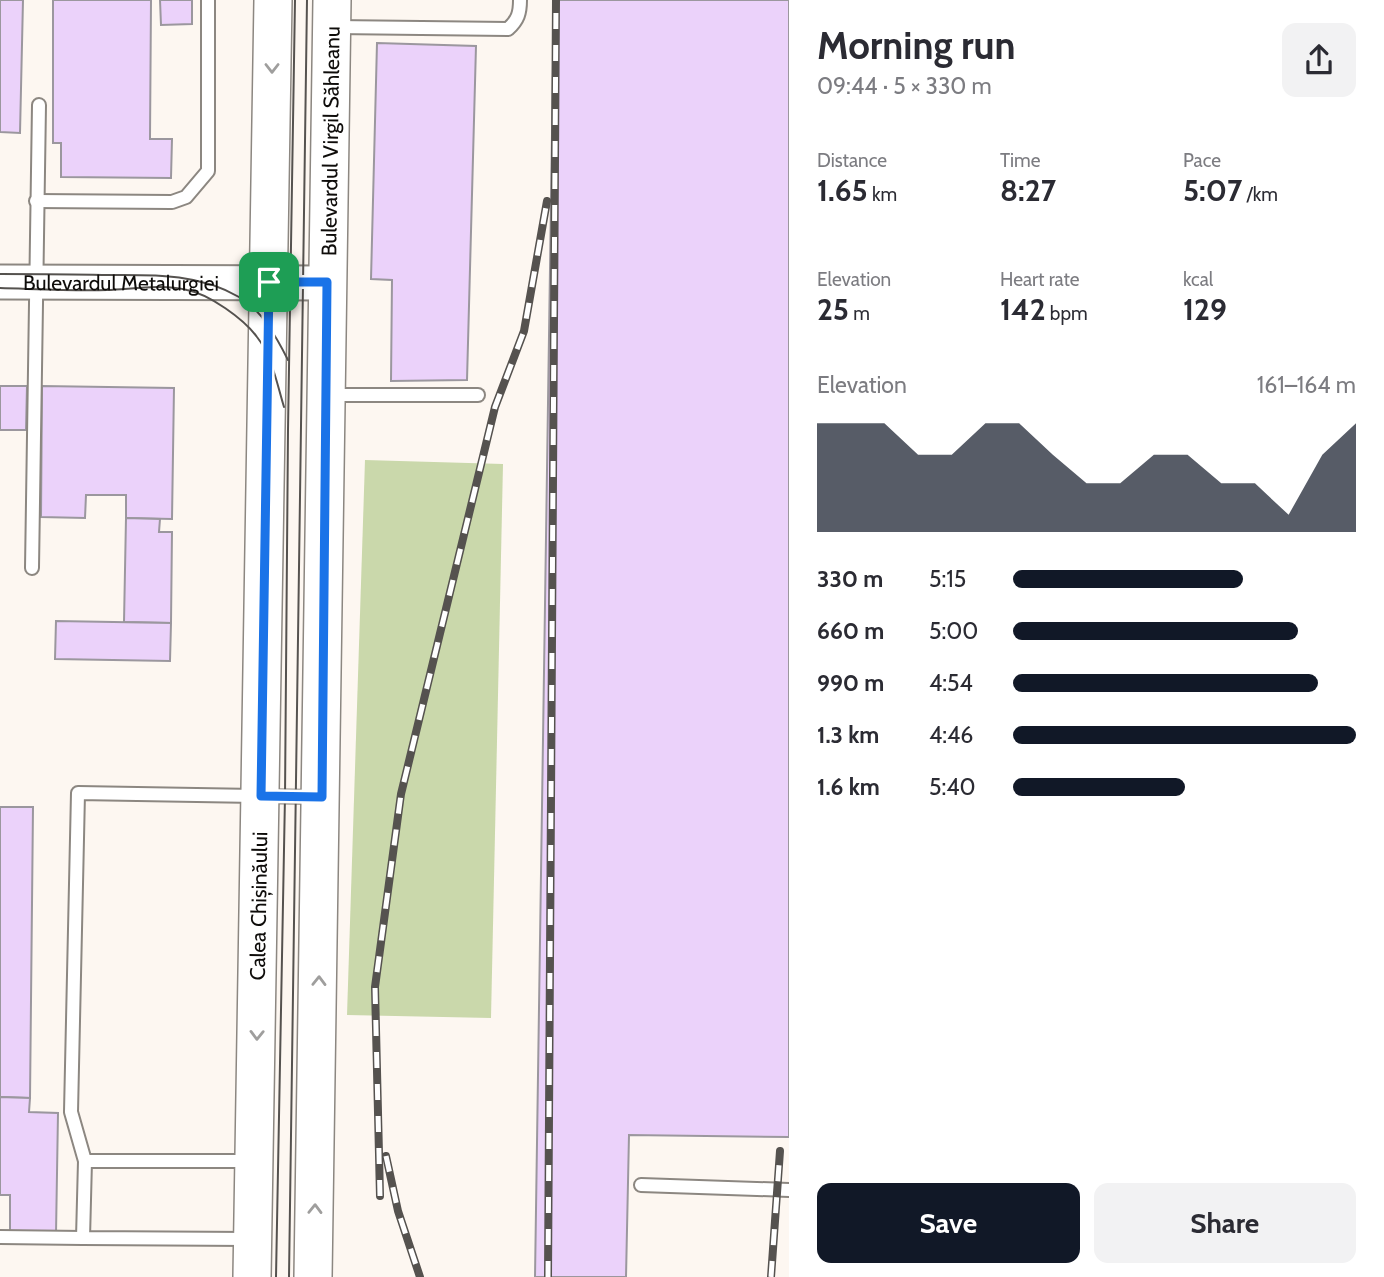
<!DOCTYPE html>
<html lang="en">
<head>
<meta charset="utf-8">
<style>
	:root { --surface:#fff; --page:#f2f2f3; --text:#2b2b33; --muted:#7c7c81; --accent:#111827 }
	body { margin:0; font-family:Cabin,sans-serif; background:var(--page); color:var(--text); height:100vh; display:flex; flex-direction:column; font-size:26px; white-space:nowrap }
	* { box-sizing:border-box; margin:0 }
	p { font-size:23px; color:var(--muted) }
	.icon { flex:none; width:38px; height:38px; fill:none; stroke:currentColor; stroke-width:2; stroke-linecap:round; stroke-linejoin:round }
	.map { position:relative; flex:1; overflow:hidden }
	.sheet { display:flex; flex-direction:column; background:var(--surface); width:595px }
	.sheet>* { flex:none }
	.pin { position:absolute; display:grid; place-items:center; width:60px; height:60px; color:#fff; margin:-30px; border-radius:14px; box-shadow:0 4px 10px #0006 }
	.round { display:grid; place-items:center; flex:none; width:74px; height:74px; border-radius:14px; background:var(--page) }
	.summary { display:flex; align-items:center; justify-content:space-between; height:119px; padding:0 28px }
	h1 { font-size:38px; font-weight:700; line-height:52px }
	.metrics { display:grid; grid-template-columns:repeat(3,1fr); gap:10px; height:119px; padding:7px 28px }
	.metrics div { display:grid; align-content:center }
	.metrics b { font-size:30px; font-weight:700 }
	.metrics small { font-size:19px; font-weight:400 }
	.metrics p { font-size:19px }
	.chart { height:196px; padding:14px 28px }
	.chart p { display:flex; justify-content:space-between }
	.chart svg { width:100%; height:126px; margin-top:7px; fill:var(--accent); opacity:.7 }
	.cta { display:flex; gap:14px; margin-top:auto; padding:14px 28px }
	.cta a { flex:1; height:80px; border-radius:14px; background:var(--accent); color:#fff; font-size:28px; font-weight:700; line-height:80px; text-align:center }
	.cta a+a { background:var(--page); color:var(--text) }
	ul { padding:0 28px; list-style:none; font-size:23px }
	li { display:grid; grid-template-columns:112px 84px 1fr; align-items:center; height:52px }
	li i { height:18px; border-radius:9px; background:var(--accent) }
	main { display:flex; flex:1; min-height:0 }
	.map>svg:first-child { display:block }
	.green { fill:#cad8ab }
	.building { fill:#ebd2fa; stroke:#9b979e; stroke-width:2 }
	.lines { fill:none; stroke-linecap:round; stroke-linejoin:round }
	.lane-casing { stroke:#8c8781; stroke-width:16 }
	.secondary-casing { stroke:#8c8781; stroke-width:37 }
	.primary-casing { stroke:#8c8781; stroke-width:40 }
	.lane { stroke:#fff; stroke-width:12 }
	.secondary { stroke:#fff; stroke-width:33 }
	.primary { stroke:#fff; stroke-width:37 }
	.tram { stroke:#55524f; stroke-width:2 }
	.rail-casing { stroke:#55524f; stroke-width:8 }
	.rail { stroke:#fff; stroke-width:5; stroke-dasharray:16; stroke-linecap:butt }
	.oneway { stroke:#9f9e9d }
	.route-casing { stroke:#fff; stroke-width:14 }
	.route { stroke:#1a73e8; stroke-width:9 }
	.labels { text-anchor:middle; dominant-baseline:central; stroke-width:6; stroke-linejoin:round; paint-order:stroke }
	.street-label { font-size:21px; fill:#0e0c0a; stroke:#fff }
</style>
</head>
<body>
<main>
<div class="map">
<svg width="789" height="1277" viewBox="0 0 789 1277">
	<rect width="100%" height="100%" fill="#fdf7f1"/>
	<path class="green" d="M365,460L503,464L491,1018L347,1015Z"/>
	<g class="building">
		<path d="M0,0H23L20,133L0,132Z"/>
		<path d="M53,0H151L150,139H172L171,178L61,177V143H53Z"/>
		<path d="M160,0H192V24L161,25Z"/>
		<path d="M554,0H789V1137L629,1135L626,1277H535Z"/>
		<path d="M377,43L476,46L467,380L391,381L392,280L371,279Z"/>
		<path d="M0,386H27L26,430H0Z"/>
		<path d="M42,386L174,388L172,519L126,518V495H86L85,518L41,517Z"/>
		<path d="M126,518L160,519L159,532H172L171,623L124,622Z"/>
		<path d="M56,621L171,623L170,661L55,659Z"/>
		<path d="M0,807H33L30,1098L0,1097Z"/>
		<path d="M0,1097L30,1098L29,1112L58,1113L56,1234L10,1233V1195H0Z"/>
	</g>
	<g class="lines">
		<defs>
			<g id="lane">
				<path d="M335,27L508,29C518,20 520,13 520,0"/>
				<path d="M36,201L172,202L186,197L208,171V0"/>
				<path d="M329,395H478"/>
				<path d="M32,568L39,105"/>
				<path d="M85,1161H253"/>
				<path d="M641,1185L789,1190"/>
				<path d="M0,1237L83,1238"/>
				<path d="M249,1239L83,1238L85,1161L71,1112L78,793L318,797"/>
			</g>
			<g id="secondary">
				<path id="s1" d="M0,282L327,283"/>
			</g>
			<g id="primary">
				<path id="s2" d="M252,1277L273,0"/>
				<path id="s3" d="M313,1277L332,0"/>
			</g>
		</defs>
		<use href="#lane" class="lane-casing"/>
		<use href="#secondary" class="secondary-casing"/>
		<use href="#primary" class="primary-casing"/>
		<use href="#lane" class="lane"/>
		<use href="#secondary" class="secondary"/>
		<use href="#primary" class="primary"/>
		<g class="tram">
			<path d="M0,274C34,274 68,274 102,275C149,275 197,272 239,297C261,309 277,338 288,360"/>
			<path d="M0,288C36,289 72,291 107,290C133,289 162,284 187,290C209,294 244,319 257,337C272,356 277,384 284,407"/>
			<path d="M276,1277L285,796L288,430L295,0"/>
			<path d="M289,1277L307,0"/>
		</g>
		<defs>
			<g id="rail">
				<path d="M386,1156L398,1211L420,1277"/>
				<path d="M380,1196L375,987L401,794L495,407L524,331L547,201"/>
				<path d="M548,1277L556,0"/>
				<path d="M771,1277L780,1151"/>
			</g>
		</defs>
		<use href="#rail" class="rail-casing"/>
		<use href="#rail" class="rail"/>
	</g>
	<defs><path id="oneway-chevron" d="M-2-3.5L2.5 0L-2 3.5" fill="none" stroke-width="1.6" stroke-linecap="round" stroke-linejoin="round" transform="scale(1.75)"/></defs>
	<g class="oneway">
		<use href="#oneway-chevron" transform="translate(272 68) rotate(90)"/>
		<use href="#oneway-chevron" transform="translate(319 981) rotate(-89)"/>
		<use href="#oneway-chevron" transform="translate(257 1035) rotate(91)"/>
		<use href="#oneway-chevron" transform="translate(315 1209) rotate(-89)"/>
	</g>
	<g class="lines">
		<defs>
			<path id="route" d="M269,282H327L322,797L261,796Z"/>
		</defs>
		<use href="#route" class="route-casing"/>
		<use href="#route" class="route"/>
	</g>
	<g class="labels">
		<g class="street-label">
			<text stroke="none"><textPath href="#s3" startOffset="1136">Bulevardul Virgil Săhleanu</textPath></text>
			<text stroke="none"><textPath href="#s1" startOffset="121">Bulevardul Metalurgiei</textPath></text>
			<text stroke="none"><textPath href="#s2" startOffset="371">Calea Chișinăului</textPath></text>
		</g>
	</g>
</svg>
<div class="pin" style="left:269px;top:282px;background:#1e9e55"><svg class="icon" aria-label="arrive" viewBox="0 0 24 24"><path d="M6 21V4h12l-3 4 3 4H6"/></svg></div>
</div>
<section class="sheet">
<div class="summary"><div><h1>Morning run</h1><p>09:44 · 5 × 330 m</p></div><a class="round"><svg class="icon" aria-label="share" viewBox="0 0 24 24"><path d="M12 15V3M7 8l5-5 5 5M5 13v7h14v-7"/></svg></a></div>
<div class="metrics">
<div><p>Distance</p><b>1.65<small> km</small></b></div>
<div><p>Time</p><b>8:27</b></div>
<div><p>Pace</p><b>5:07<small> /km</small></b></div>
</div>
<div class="metrics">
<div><p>Elevation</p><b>25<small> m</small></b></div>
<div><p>Heart rate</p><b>142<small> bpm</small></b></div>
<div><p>kcal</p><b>129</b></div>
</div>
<div class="chart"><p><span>Elevation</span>161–164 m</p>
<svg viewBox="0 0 160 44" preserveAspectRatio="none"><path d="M0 44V6L10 6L20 6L30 17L40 17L50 6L60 6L70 17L80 27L90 27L100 17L110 17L120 27L130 27L140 38L150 17L160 6V44z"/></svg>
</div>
<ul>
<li><b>330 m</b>5:15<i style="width:67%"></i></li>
<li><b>660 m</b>5:00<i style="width:83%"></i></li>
<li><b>990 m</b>4:54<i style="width:89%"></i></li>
<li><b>1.3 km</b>4:46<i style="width:100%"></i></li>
<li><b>1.6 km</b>5:40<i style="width:50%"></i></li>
</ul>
<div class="cta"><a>Save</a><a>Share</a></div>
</section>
</main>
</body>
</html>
